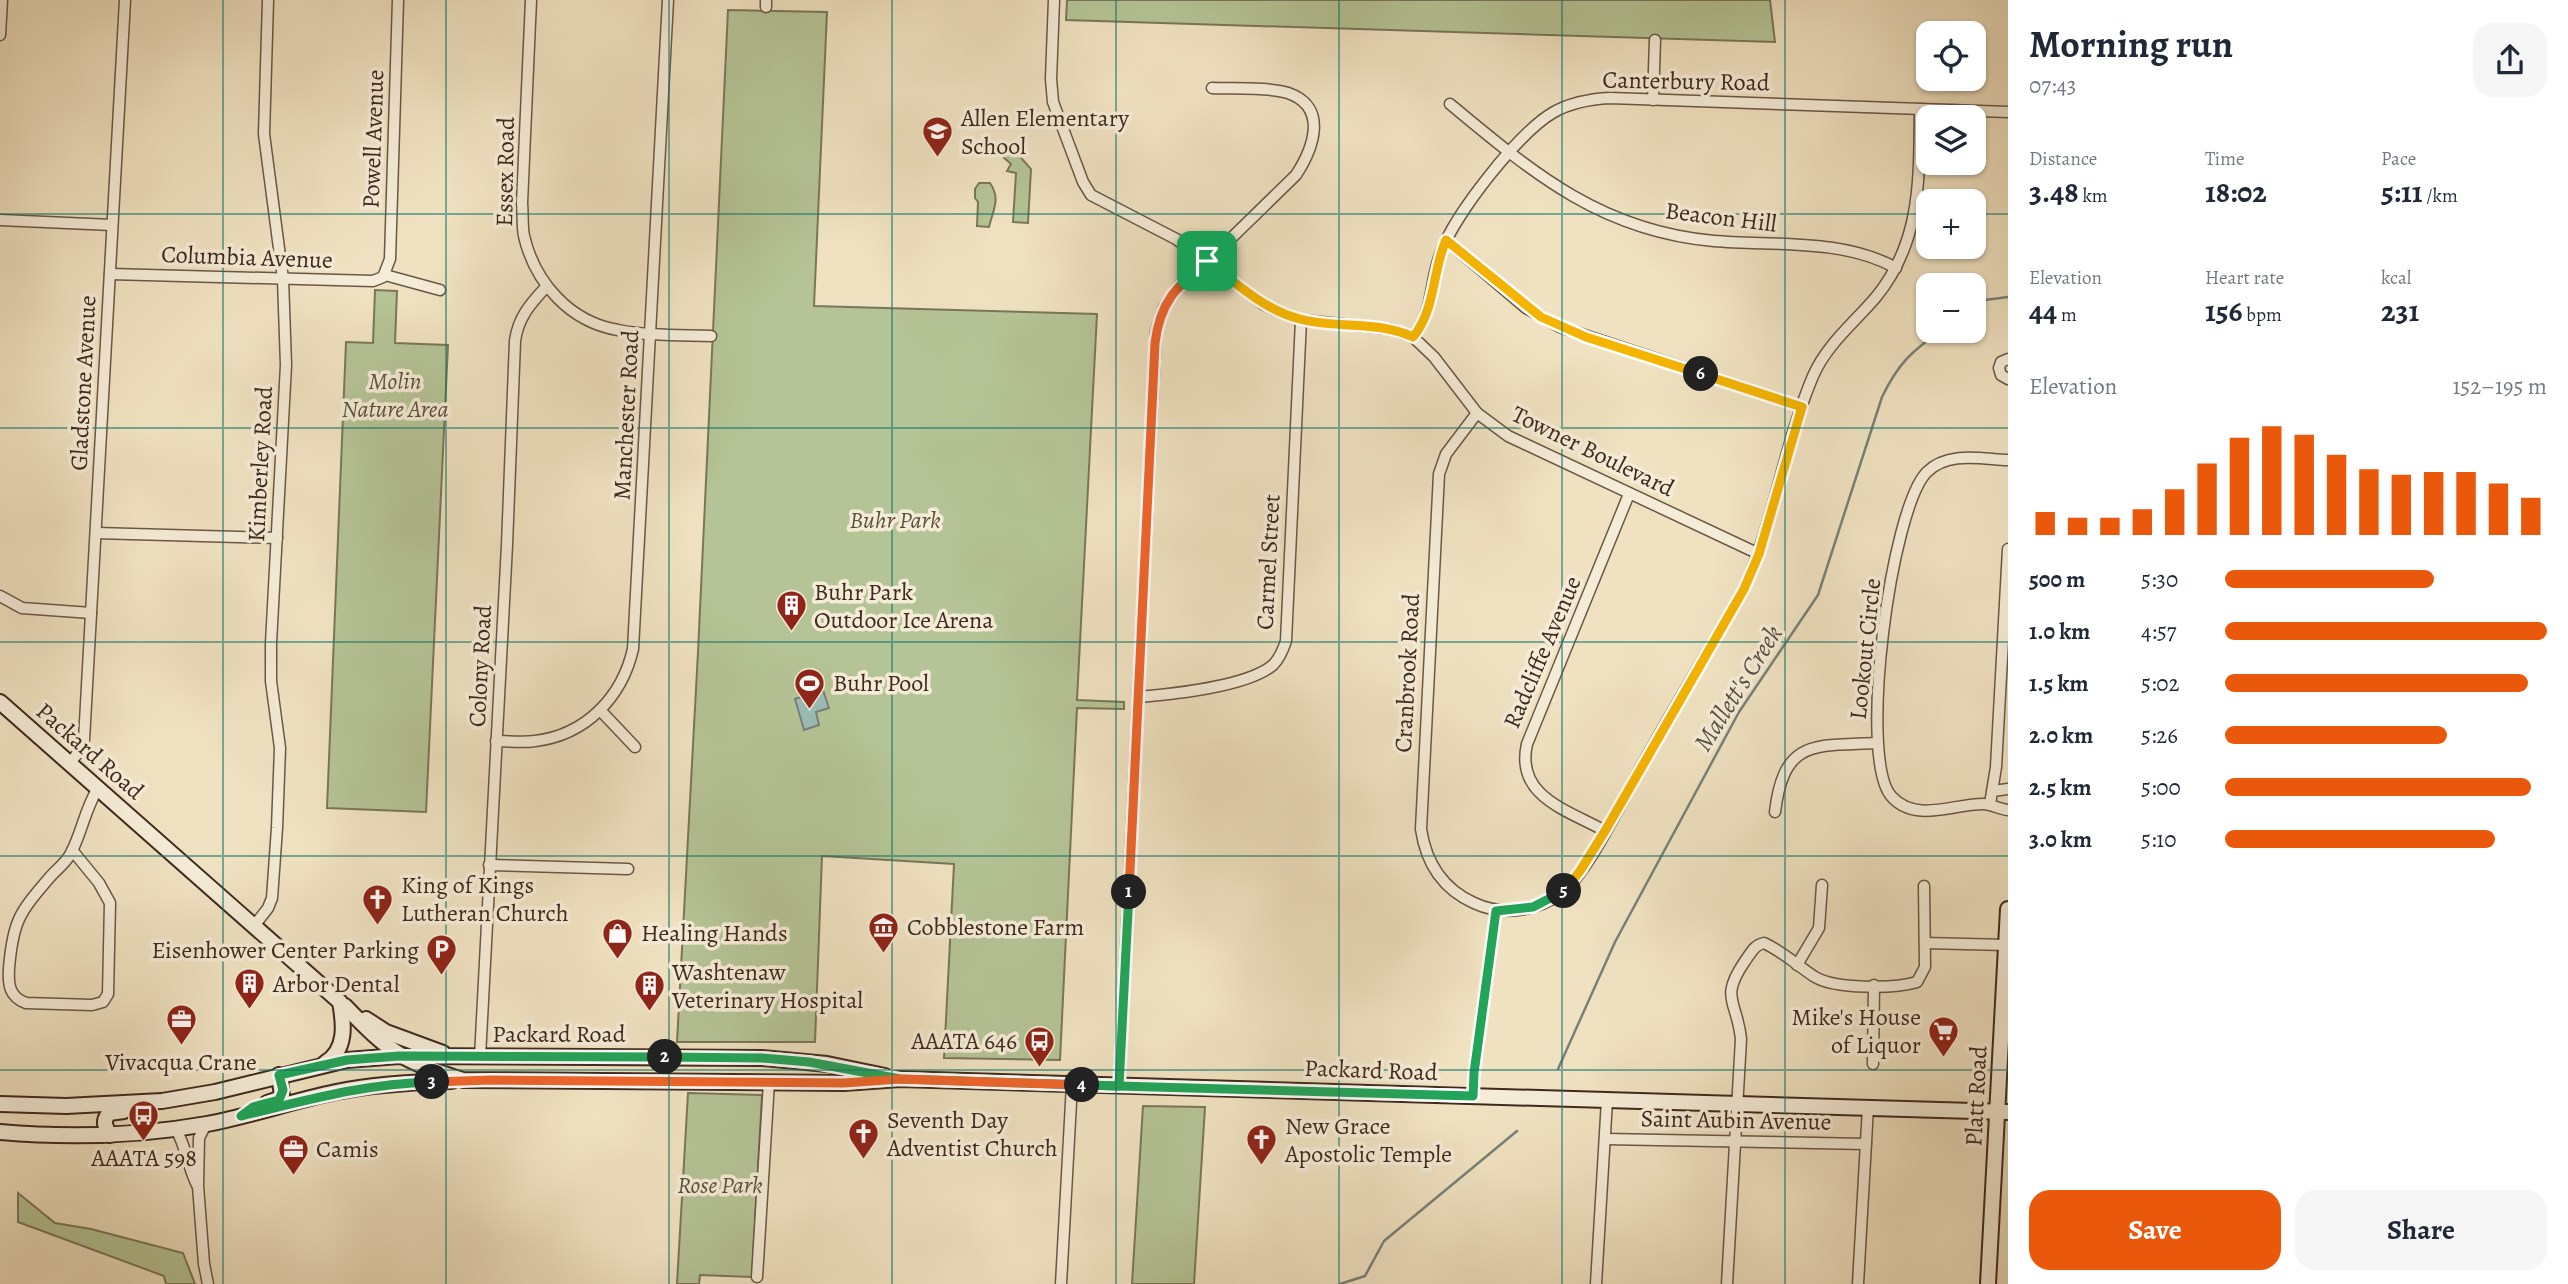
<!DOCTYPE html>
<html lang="en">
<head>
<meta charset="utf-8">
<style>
	:root { --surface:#fff; --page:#f6f6f7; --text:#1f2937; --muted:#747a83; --accent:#ea580c }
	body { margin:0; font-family:Alegreya,serif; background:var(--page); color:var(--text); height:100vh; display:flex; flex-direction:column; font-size:26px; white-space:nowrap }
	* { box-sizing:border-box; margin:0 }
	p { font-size:23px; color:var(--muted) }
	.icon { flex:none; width:38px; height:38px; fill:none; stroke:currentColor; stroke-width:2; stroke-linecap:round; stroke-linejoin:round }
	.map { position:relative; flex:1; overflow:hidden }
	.panel { display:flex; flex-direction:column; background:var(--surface); width:560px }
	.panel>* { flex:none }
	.buttons { position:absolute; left:1916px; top:21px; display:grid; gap:14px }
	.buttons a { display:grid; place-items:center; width:70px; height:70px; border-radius:14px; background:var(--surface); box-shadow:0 2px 5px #0004; font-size:35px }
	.pin { position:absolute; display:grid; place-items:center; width:60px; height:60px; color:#fff; margin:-30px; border-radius:14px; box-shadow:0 4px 10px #0006 }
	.km { position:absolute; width:35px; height:35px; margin:-18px; border-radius:50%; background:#222; color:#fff; font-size:19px; line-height:35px; text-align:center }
	.round { display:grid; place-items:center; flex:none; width:74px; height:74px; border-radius:21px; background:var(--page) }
	.summary { display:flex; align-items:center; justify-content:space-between; height:119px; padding:0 21px }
	h1 { font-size:38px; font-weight:700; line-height:52px }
	.stats { display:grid; grid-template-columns:repeat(3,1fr); gap:10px; height:119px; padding:7px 21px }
	.stats div { display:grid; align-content:center }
	.stats b { font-size:30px; font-weight:700 }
	.stats small { font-size:19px; font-weight:400 }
	.stats p { font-size:19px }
	.chart { height:196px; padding:14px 21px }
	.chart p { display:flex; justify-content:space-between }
	.chart svg { width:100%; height:126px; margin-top:7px; stroke:var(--accent); stroke-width:6 }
	.action { display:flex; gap:14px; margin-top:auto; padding:14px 21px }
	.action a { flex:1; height:80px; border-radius:21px; background:var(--accent); color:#fff; font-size:28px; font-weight:700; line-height:80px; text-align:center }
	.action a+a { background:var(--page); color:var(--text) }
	ul { padding:0 21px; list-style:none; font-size:23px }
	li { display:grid; grid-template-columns:112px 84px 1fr; align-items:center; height:52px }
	li i { height:18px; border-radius:9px; background:var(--accent) }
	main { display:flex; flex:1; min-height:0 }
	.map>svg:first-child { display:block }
	.green { fill:#b5c496; stroke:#7a765a; stroke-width:2 }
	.water { fill:#9bbdb7; stroke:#76827a; stroke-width:2 }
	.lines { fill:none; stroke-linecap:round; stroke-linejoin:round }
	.stream { stroke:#76827a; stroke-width:2.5 }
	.minor-casing { stroke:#6b5747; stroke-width:13 }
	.secondary-casing { stroke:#3f291e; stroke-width:18 }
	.minor { stroke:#f5ecd7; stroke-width:10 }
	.secondary { stroke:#f5ecd7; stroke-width:14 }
	.split-1-casing { stroke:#fff; stroke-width:14 }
	.split-2-casing { stroke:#fff; stroke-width:14 }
	.split-3-casing { stroke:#fff; stroke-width:14 }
	.split-4-casing { stroke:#fff; stroke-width:14 }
	.split-5-casing { stroke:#fff; stroke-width:14 }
	.split-6-casing { stroke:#fff; stroke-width:14 }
	.split-7-casing { stroke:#fff; stroke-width:14 }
	.split-1 { stroke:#f0652b; stroke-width:9 }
	.split-2 { stroke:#22a559; stroke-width:9 }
	.split-3 { stroke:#22a559; stroke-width:9 }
	.split-4 { stroke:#f0652b; stroke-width:9 }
	.split-5 { stroke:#22a559; stroke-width:9 }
	.split-6 { stroke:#f5b400; stroke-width:9 }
	.split-7 { stroke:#f5b400; stroke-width:9 }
	.grid { fill:none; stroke:#0f766e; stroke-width:2; stroke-opacity:0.55 }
	.labels { text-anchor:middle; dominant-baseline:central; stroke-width:7; stroke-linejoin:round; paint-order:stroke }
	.street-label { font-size:24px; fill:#3f291e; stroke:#f5ecd7 }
	.poi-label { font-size:24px; fill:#3f291e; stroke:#f5ecd7; text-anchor:start }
	.park-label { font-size:24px; font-style:italic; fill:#5c503c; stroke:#f5ecd7 }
	.water-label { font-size:26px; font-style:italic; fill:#564e44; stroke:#f5ecd7 }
</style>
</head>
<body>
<main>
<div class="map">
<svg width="2008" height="1284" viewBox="0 0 2008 1284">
	<rect width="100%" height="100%" fill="#f0e2c1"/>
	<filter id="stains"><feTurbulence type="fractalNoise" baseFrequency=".00286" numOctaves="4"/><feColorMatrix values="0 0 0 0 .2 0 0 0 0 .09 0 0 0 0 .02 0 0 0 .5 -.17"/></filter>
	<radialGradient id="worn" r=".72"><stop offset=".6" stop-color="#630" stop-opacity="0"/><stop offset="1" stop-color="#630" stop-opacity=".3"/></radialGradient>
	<g class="green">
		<path d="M1067,0H1770L1775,42L1066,20Z"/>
		<path d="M728,10L827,12L814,306L1097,314L1077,700L1124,702V709L1077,708L1060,1060L944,1058L954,864L822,856L815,1042H677L698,652Z"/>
		<path d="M1014,150L1031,169L1028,223L1013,222L1016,173L1007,171L1011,164L1001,155Z"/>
		<path d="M979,183H990C1001,199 993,210 989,227L977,226L978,202L975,198V189Z"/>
		<path d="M375,290L397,291L395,343L448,345L426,812L327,808L346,342L373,343Z"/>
		<path d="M688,1093L762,1095L752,1277L700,1275L699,1284H677Z"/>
		<path d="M1143,1106L1205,1107L1194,1284H1132Z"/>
		<path d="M18,1193L55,1223L91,1229L183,1253L195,1284H166L164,1276L18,1222Z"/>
	</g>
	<path class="water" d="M823,690L829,708L816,712L819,725L804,730L795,699Z"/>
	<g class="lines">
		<g class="stream">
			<path d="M1974,308L1985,300L2008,297"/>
			<path d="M1558,1069L1615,942L1739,712L1818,595L1882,397C1898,364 1910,353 1940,331"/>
			<path d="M1340,1284L1365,1276L1384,1241L1517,1131"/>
		</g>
		<defs>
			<g id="minor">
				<path d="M531,0L522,203C523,214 522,226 524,236C535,283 570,322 618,330C648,336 680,335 711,336"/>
				<path d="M1054,0L1051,79L1053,102L1083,182L1091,195L1176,239L1263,304L1280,312L1301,320L1391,329L1413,337L1434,357L1477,413L1508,436L1759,554"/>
				<path d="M766,7V0"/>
				<path d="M0,35L2,0"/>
				<path d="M1653,100L1655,40"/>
				<path d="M1450,104C1533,173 1601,231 1714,241C1773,246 1842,238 1896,268"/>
				<path d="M0,220L112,225"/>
				<path d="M1446,240L1526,308L1560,327L1802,407"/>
				<path d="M110,274L373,281L383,277L390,259L398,0"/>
				<path d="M385,275L440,290"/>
				<path d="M1413,337C1434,311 1429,282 1441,252C1455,214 1519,132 1554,112C1572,102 1590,99 1610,98L2008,112"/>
				<path d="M2008,359L2001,362L1999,368L2001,375L2008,379"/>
				<path d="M1477,413L1446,454L1439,474L1421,829C1426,863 1443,889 1474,903C1502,916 1535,912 1560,894C1588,875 1626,792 1645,760C1677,703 1711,646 1744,589C1774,521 1784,445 1813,376C1827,344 1854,323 1876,297C1922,241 1919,178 1920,109"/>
				<path d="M2008,460C1981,459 1948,451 1927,472C1891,507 1857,761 1892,797C1916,823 1953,804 1983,804C1991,804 1999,809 2008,810"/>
				<path d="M96,533L277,538"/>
				<path d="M0,596L22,608L91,613"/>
				<path d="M1139,697C1173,694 1247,687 1273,665C1280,658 1283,650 1286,641L1301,320"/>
				<path d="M600,710L635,747"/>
				<path d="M496,741C509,741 522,743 535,741C586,735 622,697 633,649L668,0"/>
				<path d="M70,763L81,749L84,740L125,0"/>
				<path d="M1993,791L2008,789"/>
				<path d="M1990,804L1996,767L2008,549"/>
				<path d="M1775,812C1784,738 1815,746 1877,743"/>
				<path d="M1605,831C1568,810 1515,797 1527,744L1629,494"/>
				<path d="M72,850L99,883L110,903L108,994L103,1002L92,1005L26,1003C9,997 8,984 9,968C13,921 19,913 50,877C57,869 66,863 71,853C82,832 85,809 98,788"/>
				<path d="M489,865L628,869"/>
				<path d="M254,926L268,908L272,898L277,828L280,748L271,681V643L286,365L283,279L264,134L268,0"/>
				<path d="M1925,943L2006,945"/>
				<path d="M1797,965L1819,928L1822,885"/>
				<path d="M480,1057L507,545L515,341C518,318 530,304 546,287"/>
				<path d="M1873,1064L1874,985"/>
				<path d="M1119,1086L1156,331L1164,307L1180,285L1215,254L1296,175C1313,149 1329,107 1288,93C1270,87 1231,89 1212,88"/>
				<path d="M1473,1096L1474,1073L1496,911"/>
				<path d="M206,1124L199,1138L198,1186L204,1264L208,1284"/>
				<path d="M176,1129C186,1147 188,1167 197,1185"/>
				<path d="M1605,1139L1866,1144"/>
				<path d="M757,1277L769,1082"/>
				<path d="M1061,1284L1072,1084"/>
				<path d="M1596,1284L1607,1100"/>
				<path d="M1727,1284L1741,1039C1737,1000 1719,999 1745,961C1751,953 1754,945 1764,943C1782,951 1798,966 1815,977C1835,989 1894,989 1917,982L1925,967L1924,886"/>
				<path d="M1858,1284L1868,1107"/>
			</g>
			<g id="secondary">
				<path d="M0,702L340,1002C344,1024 347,1050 325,1063"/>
				<path d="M345,1006C388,1051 403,1062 463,1080L844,1083L900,1079L2008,1112"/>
				<path d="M366,1019L386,1032L443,1053"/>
				<path d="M267,1103L279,1099L282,1096L279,1075"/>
				<path d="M0,1104L66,1106L162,1101L215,1092L347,1060L399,1056L762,1058L827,1064L885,1076"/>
				<path d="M0,1132C68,1138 139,1136 207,1124C250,1116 292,1101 336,1092C374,1084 413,1082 452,1081"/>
				<path d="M110,1135C105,1126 102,1122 109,1113L124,1111"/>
				<path d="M1988,1284L2008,909"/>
			</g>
		</defs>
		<use href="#minor" class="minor-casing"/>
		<use href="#secondary" class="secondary-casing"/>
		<use href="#minor" class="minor"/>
		<use href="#secondary" class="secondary"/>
	</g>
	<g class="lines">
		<defs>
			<path id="split-1" d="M1129,892L1155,343C1160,302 1176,287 1207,261"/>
			<path id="split-2" d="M665,1057L762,1058L809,1062L900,1079L1119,1086L1129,892"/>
			<path id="split-3" d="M432,1082C362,1084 308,1100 241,1116L253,1107L279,1100L283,1090L279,1075L347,1060L399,1056L665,1057"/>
			<path id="split-4" d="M432,1082L491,1080L844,1083L900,1079L1082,1085"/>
			<path id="split-5" d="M1082,1085L1473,1096L1474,1073L1496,911L1533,907L1564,891"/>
			<path id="split-6" d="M1564,891L1580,871L1605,831L1744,589L1759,554L1802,407L1701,374"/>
			<path id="split-7" d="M1207,261C1236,283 1264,310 1300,319C1337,329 1377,320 1413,337C1436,309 1432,272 1446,240L1541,317L1586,337L1701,374"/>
		</defs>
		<use href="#split-1" class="split-1-casing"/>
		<use href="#split-2" class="split-2-casing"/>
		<use href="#split-3" class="split-3-casing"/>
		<use href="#split-4" class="split-4-casing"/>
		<use href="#split-5" class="split-5-casing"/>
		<use href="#split-6" class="split-6-casing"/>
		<use href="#split-7" class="split-7-casing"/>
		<use href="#split-1" class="split-1"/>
		<use href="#split-2" class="split-2"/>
		<use href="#split-3" class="split-3"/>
		<use href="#split-4" class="split-4"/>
		<use href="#split-5" class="split-5"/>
		<use href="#split-6" class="split-6"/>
		<use href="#split-7" class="split-7"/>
	</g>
	<path class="grid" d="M223,0V1284M446,0V1284M669,0V1284M892,0V1284M1116,0V1284M1339,0V1284M1562,0V1284M1785,0V1284M0,214H1928M1974,214H2008M0,428H2008M0,642H2008M0,856H2008M0,1070H2008"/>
	<defs>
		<symbol id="school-pin" viewBox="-11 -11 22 30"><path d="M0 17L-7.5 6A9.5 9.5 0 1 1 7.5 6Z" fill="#8f2418" stroke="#f5ecd7"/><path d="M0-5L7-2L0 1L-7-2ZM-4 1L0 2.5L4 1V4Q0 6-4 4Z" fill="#fff"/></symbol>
		<symbol id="building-pin" viewBox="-11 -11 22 30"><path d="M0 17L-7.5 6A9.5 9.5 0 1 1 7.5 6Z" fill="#8f2418" stroke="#f5ecd7"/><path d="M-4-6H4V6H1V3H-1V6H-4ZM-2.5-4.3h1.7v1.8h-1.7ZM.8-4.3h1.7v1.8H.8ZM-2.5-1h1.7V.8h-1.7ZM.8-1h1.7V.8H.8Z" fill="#fff"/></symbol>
		<symbol id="stadium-pin" viewBox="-11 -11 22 30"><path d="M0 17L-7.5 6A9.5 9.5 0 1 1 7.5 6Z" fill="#8f2418" stroke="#f5ecd7"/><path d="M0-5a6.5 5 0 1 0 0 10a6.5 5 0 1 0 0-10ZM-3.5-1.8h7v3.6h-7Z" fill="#fff"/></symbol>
		<symbol id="church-pin" viewBox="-11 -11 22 30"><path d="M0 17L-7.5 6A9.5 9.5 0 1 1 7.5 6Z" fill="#8f2418" stroke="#f5ecd7"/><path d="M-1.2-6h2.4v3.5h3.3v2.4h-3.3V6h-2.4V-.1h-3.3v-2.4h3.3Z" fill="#fff"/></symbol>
		<symbol id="museum-pin" viewBox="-11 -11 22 30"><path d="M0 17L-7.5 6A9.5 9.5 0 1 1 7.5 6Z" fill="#8f2418" stroke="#f5ecd7"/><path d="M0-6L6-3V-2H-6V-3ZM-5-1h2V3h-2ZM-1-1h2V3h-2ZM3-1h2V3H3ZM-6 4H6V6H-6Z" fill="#fff"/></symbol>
		<symbol id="shop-pin" viewBox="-11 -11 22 30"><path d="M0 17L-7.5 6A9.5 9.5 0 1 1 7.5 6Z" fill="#8f2418" stroke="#f5ecd7"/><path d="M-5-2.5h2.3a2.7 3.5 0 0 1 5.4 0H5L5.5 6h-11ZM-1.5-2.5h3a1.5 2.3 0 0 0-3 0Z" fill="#fff"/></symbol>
		<symbol id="parking-pin" viewBox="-11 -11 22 30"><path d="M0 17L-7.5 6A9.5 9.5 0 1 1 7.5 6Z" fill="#8f2418" stroke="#f5ecd7"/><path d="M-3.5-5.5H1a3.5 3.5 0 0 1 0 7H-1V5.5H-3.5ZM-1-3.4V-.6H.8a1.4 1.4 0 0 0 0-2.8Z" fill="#fff"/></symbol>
		<symbol id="office-pin" viewBox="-11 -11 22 30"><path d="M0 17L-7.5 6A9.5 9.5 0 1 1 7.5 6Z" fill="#8f2418" stroke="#f5ecd7"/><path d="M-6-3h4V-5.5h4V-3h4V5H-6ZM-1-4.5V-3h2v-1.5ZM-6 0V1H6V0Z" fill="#fff"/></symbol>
		<symbol id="supermarket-pin" viewBox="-11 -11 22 30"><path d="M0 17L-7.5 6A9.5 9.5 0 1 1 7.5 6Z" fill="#8f2418" stroke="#f5ecd7"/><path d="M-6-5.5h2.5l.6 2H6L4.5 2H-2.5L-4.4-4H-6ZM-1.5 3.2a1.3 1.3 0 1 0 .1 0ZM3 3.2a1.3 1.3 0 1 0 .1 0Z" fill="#fff"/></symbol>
		<symbol id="bus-pin" viewBox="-11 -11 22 30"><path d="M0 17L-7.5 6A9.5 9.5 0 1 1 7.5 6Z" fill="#8f2418" stroke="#f5ecd7"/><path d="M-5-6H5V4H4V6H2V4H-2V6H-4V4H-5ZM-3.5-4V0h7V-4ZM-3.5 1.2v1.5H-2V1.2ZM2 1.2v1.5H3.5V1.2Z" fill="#fff"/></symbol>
	</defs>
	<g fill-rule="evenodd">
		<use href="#school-pin" x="920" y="114" width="35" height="47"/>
		<use href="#building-pin" x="774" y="588" width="35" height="47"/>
		<use href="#stadium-pin" x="792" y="666" width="35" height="47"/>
		<use href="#church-pin" x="360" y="882" width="35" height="47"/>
		<use href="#museum-pin" x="866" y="910" width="35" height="47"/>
		<use href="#shop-pin" x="600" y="916" width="35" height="47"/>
		<use href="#parking-pin" x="424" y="932" width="35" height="47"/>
		<use href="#building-pin" x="232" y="966" width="35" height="47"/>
		<use href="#building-pin" x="632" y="968" width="35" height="47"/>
		<use href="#office-pin" x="164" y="1002" width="35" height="47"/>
		<use href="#supermarket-pin" x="1926" y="1014" width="35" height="47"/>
		<use href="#bus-pin" x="1022" y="1024" width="35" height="47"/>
		<use href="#bus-pin" x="126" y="1098" width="35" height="47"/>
		<use href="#church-pin" x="846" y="1116" width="35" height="47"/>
		<use href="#church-pin" x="1244" y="1122" width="35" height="47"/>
		<use href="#office-pin" x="276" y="1132" width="35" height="47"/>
	</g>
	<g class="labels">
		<g class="street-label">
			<text transform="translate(1686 81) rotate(1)">Canterbury Road</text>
			<text transform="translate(373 139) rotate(-88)">Powell Avenue</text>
			<text transform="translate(505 172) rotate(-89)">Essex Road</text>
			<text transform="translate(1721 217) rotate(7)">Beacon Hill</text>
			<text transform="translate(247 257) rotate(2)">Columbia Avenue</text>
			<text transform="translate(83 383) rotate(-87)">Gladstone Avenue</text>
			<text transform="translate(626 415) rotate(-87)">Manchester Road</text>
			<text transform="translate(1593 451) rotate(26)">Towner Boulevard</text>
			<text transform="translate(260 464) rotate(-87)">Kimberley Road</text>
			<text transform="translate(1268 562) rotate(-87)">Carmel Street</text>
			<text transform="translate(1865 649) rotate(-84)">Lookout Circle</text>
			<text transform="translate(1542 652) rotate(-67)">Radcliffe Avenue</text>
			<text transform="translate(480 666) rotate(-87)">Colony Road</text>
			<text transform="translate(1407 673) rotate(-87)">Cranbrook Road</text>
			<text transform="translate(90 751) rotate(41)">Packard Road</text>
			<text x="559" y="1034">Packard Road</text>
			<text transform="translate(1371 1070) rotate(2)">Packard Road</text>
			<text transform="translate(1976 1096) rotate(-87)">Platt Road</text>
			<text transform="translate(1736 1120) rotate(1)">Saint Aubin Avenue</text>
		</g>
		<g class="poi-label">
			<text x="961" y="118">Allen Elementary<tspan x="961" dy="28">School</tspan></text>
			<text x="814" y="592">Buhr Park<tspan x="814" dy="28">Outdoor Ice Arena</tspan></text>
			<text x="833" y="683">Buhr Pool</text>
			<text x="401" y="885">King of Kings<tspan x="401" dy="28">Lutheran Church</tspan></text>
			<text x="907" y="927">Cobblestone Farm</text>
			<text x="641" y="933">Healing Hands</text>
			<text x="419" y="950" text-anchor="end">Eisenhower Center Parking</text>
			<text x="672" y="972">Washtenaw<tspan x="672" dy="28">Veterinary Hospital</tspan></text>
			<text x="273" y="984">Arbor Dental</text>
			<text x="1921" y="1017" text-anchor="end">Mike's House<tspan x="1921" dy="28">of Liquor</tspan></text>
			<text x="1017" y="1041" text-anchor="end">AAATA 646</text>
			<text x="181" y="1062" text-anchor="middle">Vivacqua Crane</text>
			<text x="887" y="1120">Seventh Day<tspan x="887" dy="28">Adventist Church</tspan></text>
			<text x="1285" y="1126">New Grace<tspan x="1285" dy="28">Apostolic Temple</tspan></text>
			<text x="316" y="1149">Camis</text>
			<text x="144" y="1158" text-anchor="middle">AAATA 598</text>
		</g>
		<g class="park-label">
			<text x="395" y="381">Molin<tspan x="395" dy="28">Nature Area</tspan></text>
			<text x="895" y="520">Buhr Park</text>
			<text x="720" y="1185">Rose Park</text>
		</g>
		<g class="water-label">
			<text transform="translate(1738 688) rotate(-58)">Mallett's Creek</text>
		</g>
	</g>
	<rect width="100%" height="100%" filter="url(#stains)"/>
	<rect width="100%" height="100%" fill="url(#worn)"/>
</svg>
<div class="buttons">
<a><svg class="icon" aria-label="locate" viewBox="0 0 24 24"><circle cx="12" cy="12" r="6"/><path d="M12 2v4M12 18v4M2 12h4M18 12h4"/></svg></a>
<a><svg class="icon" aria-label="layers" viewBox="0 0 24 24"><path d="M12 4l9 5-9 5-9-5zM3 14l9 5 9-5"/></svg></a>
<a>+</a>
<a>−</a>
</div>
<div class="pin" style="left:1207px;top:261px;background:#1e9e55"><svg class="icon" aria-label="arrive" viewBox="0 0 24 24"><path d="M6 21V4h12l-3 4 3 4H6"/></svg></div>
<b class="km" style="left:1129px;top:892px">1</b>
<b class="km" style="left:665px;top:1057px">2</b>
<b class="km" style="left:432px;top:1082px">3</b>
<b class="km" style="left:1082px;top:1085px">4</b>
<b class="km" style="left:1564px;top:891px">5</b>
<b class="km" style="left:1701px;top:374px">6</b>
</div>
<section class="panel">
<div class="summary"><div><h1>Morning run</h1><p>07:43</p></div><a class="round"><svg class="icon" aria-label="share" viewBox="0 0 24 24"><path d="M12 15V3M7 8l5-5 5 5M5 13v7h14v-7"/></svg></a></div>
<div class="stats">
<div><p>Distance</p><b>3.48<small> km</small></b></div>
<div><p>Time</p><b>18:02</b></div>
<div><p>Pace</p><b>5:11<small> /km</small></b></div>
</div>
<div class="stats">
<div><p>Elevation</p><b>44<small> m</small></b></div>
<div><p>Heart rate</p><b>156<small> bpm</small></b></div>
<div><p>kcal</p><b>231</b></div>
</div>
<div class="chart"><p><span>Elevation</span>152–195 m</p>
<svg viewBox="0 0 160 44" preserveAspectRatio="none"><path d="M5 44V36M15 44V38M25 44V38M35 44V35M45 44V28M55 44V19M65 44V10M75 44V6M85 44V9M95 44V16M105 44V21M115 44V23M125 44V22M135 44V22M145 44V26M155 44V31"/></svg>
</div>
<ul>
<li><b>500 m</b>5:30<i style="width:65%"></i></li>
<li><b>1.0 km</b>4:57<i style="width:100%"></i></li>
<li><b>1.5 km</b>5:02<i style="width:94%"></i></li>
<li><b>2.0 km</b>5:26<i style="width:69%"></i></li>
<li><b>2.5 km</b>5:00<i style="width:95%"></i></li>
<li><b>3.0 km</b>5:10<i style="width:84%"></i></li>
</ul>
<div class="action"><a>Save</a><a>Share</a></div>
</section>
</main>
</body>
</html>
